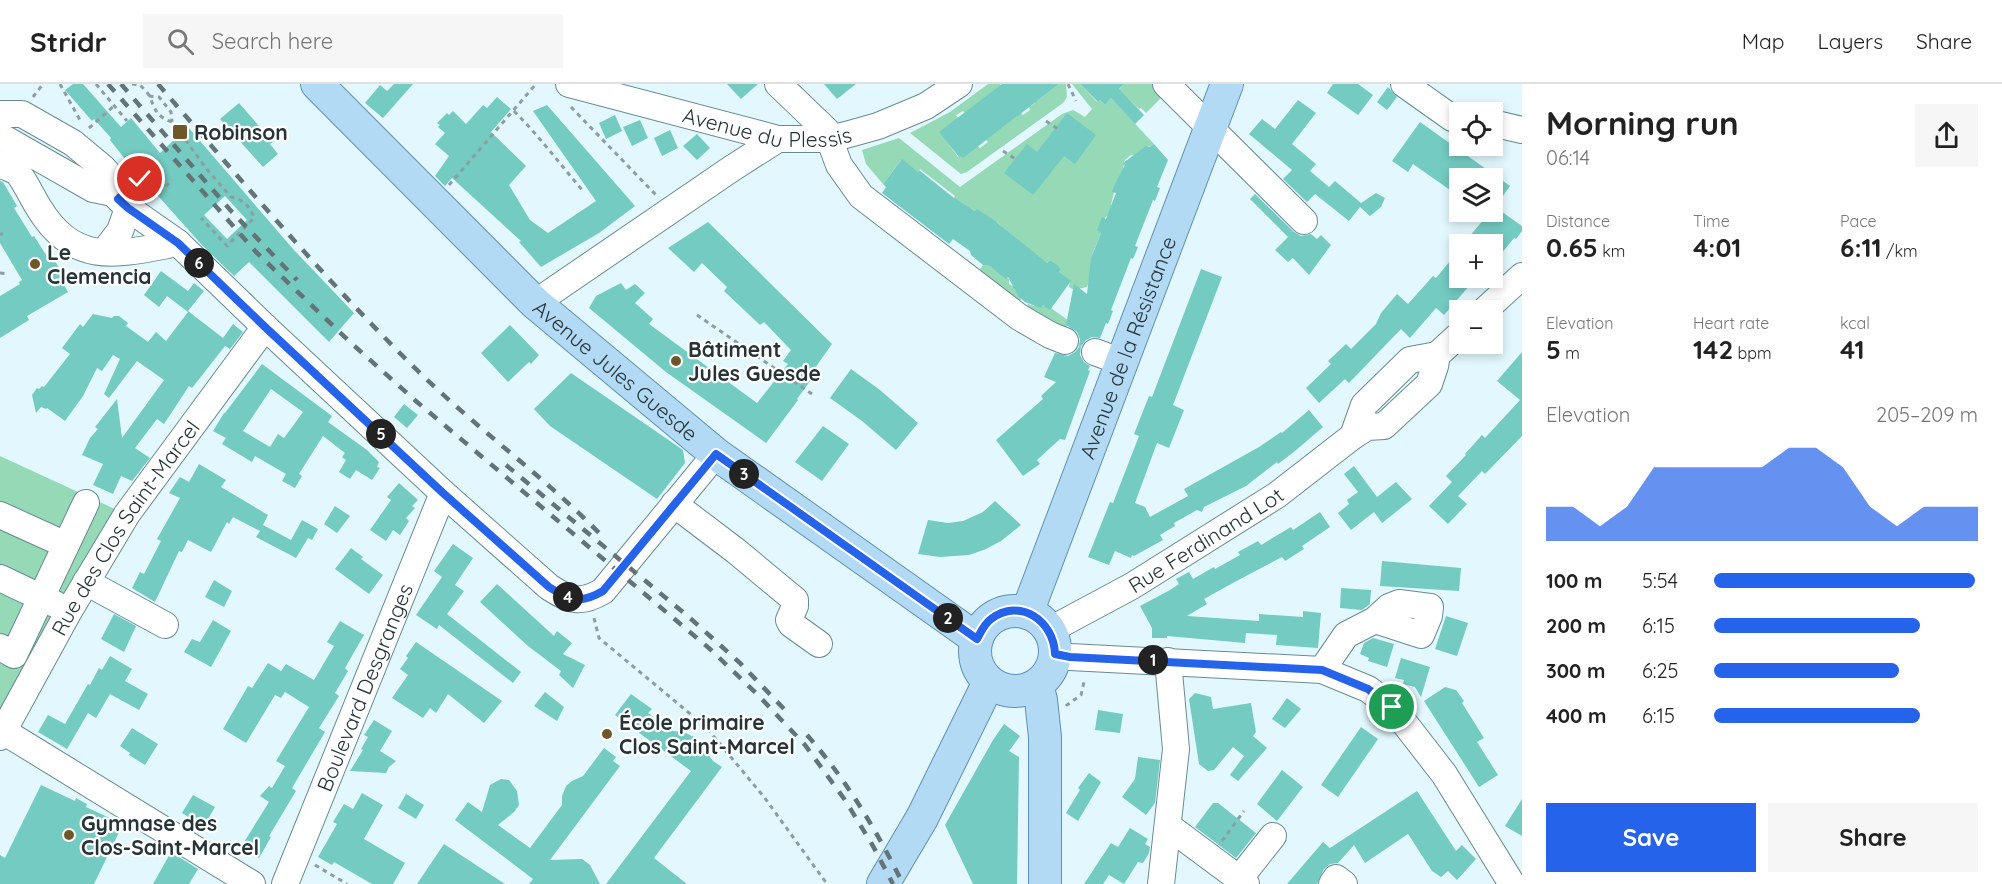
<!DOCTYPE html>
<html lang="en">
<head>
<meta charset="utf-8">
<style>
	:root { --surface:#fff; --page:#f6f6f6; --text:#222; --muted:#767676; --line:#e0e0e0; --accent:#2563eb }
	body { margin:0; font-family:Quicksand,sans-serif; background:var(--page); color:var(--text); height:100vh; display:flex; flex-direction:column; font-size:22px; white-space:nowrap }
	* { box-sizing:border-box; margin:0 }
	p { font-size:20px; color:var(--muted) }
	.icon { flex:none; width:33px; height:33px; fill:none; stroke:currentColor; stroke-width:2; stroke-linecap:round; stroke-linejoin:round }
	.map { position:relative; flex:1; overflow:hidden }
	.side { display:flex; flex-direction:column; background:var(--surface); width:480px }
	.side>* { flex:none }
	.controls { position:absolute; left:1449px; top:18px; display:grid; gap:12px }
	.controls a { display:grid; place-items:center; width:54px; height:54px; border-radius:0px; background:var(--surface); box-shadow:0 3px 9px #0003; font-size:30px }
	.pin { position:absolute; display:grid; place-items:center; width:51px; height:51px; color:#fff; margin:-26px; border:3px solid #fff; border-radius:50%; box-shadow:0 2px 6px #0007 }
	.km { position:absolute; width:30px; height:30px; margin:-15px; border-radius:50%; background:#222; color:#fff; font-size:16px; line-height:30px; text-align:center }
	.round { display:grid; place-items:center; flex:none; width:63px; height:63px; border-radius:0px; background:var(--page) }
	.overview { display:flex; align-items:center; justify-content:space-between; height:102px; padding:0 24px }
	h1 { font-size:33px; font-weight:800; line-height:45px }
	.metrics { display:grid; grid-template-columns:repeat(3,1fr); gap:9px; height:102px; padding:6px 24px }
	.metrics div { display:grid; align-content:center }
	.metrics b { font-size:26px; font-weight:800 }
	.metrics small { font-size:16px; font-weight:400 }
	.metrics p { font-size:16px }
	.chart { height:168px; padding:12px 24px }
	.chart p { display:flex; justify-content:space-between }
	.chart svg { width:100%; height:108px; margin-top:6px; fill:var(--accent); opacity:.7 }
	.cta { display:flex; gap:12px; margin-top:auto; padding:12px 24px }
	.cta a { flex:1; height:69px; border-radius:0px; background:var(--accent); color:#fff; font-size:24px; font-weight:800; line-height:69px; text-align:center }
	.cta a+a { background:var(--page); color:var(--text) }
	ul { padding:0 24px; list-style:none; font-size:20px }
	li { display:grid; grid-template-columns:96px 72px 1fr; align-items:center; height:45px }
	li i { height:15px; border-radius:8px; background:var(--accent) }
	header { display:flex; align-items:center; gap:36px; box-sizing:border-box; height:84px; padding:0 30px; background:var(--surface); border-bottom:2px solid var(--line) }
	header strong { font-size:28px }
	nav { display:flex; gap:33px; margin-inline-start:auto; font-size:21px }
	.search { width:420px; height:54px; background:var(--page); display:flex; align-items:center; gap:15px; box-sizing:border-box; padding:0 21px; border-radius:0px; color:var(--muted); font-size:22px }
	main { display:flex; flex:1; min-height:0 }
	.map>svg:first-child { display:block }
	.green { fill:#95d9b6 }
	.building { fill:#73cbc2; fill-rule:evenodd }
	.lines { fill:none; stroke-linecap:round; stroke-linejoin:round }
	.minor-casing { stroke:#688b93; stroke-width:28 }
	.major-casing { stroke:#6090af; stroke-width:34 }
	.path { stroke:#8c9ea3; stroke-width:3; stroke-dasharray:4.5 4.5; stroke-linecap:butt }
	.minor { stroke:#fff; stroke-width:26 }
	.major { stroke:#b3daf5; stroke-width:32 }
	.rail { stroke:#637478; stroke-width:4.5; stroke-dasharray:10 10; stroke-linecap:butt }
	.route-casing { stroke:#fff; stroke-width:12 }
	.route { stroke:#2563eb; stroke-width:8 }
	.poi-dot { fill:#6f5828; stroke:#fff; stroke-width:2 }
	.labels { text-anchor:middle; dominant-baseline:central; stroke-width:4.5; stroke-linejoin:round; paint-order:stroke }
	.street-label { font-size:21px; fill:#263438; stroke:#fff }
	.poi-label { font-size:21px; font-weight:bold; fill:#263438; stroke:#fff; text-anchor:start }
</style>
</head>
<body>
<header>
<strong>Stridr</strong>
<div class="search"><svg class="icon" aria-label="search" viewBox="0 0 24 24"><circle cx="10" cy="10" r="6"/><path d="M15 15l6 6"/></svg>Search here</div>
<nav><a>Map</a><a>Layers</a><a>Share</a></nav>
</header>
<main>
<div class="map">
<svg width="1522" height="800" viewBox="0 0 1522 800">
	<rect width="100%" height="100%" fill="#e2f8fe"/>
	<g class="green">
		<path d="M988,0H1000L1001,2L965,29L963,27L956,31L958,34L940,48L958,73L978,62L980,64L988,58L986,56L1021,29L1023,31L1030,26L1029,23L1035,19V16L1037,17L1059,0H1066L1067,13L1063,19L967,88L961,90L910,49L950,28Z"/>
		<path d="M1072,0H1080L1097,18L1100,16L1105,21L1111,14L1154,60L1150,63L1148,62L1135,72L1131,71L1124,77L1125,81L1123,83L1125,85L1114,108L1111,121L1116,123L1104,135L1100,147L1101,149L1092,171V188L1087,203L1074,206L1069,203L1070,198L1059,188L1061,185L1050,176L1047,179L1044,178L998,139L953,115L955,112L920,85L918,88L901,76L883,100L866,80L862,66L899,54L960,103L1062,30L1073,26L1085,33L1092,25Z"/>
		<path d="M1124,0H1161L1168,7L1146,29L1141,24L1139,25L1119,6Z"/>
		<path d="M983,181L990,182L1009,195V200L1012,202L1015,200L1021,215L1017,221L977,190Z"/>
		<path d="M1036,219L1051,224L1069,237L1065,246L1023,228L1028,220L1034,222Z"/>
		<path d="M0,372L117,426L0,627Z"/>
	</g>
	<g class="building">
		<path d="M73,0H83L121,43L131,34L160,69L188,43L293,165L354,229L329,258L249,178L234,192L201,160L160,114L147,103L110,56L111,54L94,35L92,37L65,6ZM225,112L247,136L227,155L204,131Z"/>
		<path d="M394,0H413L383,34L365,19L380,1L387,7Z"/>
		<path d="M727,0H758L741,15Z"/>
		<path d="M824,0H856L837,15Z"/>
		<path d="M1002,0H1059L963,74L961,72L959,73L939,48Z"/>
		<path d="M1080,0H1124L1119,5L1144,31L1135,40L1111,14L1105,21L1100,16L1098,18Z"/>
		<path d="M1333,0H1358L1373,11L1358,31L1327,9Z"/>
		<path d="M1388,3L1397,13L1387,26L1377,18Z"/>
		<path d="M497,13L511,25L491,48L526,82L509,101L530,136L548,149L596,117L533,27L547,21L635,122L599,149L541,183L519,158L521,157L452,94L445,102L435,92L449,72L435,60L445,49L438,43L440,41L437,39L447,29L449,31L453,27L466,40L483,21L487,24Z"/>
		<path d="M1298,16L1316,29L1292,60L1316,80L1310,87L1329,103L1335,97L1361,119L1376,109L1385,114L1381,123L1370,132L1360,123L1349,137L1315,110L1307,118L1283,95L1292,86L1249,50L1262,35L1275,45Z"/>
		<path d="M239,19L273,58L270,60L278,70L263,83L220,35Z"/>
		<path d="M1067,29L1096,51L1075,80L1064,72L1033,111L1004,89L1027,60L1037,68Z"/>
		<path d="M615,31L622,47L606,55L599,39Z"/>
		<path d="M640,36L648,54L632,62L623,43Z"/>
		<path d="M1420,38L1510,102L1495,123L1522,142V147L1516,155L1514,154L1492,181V160H1463L1490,128H1492V94H1460V113L1413,80L1408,88L1392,77Z"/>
		<path d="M670,46L678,64L662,72L654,54Z"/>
		<path d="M697,50L710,64L697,76L683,62Z"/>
		<path d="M1154,60L1168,76L1157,103L1160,104L1155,117L1153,116L1135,162L1138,163L1133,175L1131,174L1111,226L1113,227L1108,240L1106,239L1100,254L1092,253L1086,256L1081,262L1080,271L1084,278L1090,282L1088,286L1090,287L1065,356L1060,355L1037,376L1040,380L1023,392L996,356L1043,315L1041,312L1056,298L1044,293L1055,269L1068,272L1075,268L1079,263L1080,255L1077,248L1066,241L1074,200L1087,210L1091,174L1101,149L1097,146L1102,133L1106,135L1116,109L1112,108L1115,100L1125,81L1123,79L1146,62L1150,63Z"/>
		<path d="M902,75L918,88L919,86L954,114L975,127L977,125L994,136L1047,179L1050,176L1057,181L1061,185L1059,188L1071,197L1050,226L1043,221L1041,224L1025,218L1019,213L1008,193L1006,195L990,182L983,181L971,171L970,167L953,155L949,160L882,109L886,103L883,100Z"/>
		<path d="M0,97L3,98L17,122L14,124L32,153L34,152L48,174L52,172L64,192L60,194L68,208L27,232L29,236L0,254V212L20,200L19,198L22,196L0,159Z"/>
		<path d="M1255,110L1294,148L1301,152L1311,150L1317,155L1321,151L1331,161L1309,191L1293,174L1288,178L1275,166L1288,153L1250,115Z"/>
		<path d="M708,138L832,260L815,284L818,286L797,315L798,316L766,359L666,288L589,224L596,212L621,199L626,206L635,200L645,209L635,219L653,235L649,240L757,319L788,280L783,277L791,266L764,238L760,241L724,207L727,203L702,179L694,188L668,164Z"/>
		<path d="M1460,165V194H1476L1444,231L1436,224L1410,254L1401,245L1349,299L1345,295L1319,319L1306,304L1331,280L1328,277L1346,260L1351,265L1376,240L1381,229L1397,210L1408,220L1433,192L1436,194Z"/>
		<path d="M1201,185L1222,193L1173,321L1184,326L1169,364L1157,359L1135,419L1145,423L1150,433L1188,412L1184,405L1259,363L1281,348L1282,349L1309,326L1323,343L1295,367L1278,380L1277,378L1246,402L1204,423L1202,428L1197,426L1174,439L1175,442L1160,451L1163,456L1134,472L1132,471L1131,474L1115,467L1109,481L1088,473L1110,418L1113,419L1139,352L1134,350L1149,312L1152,313Z"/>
		<path d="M161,187L188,207L194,199L204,207L188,227L223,254L233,240L243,248L230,265L225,262L192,304L189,302L164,340L157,335L135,364L150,374L132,397L121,392L113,410L93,401L103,380L82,371L90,354L98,345L95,343L117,315L122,354L164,296L137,277L109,314L104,310L120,275L113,271L102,287L97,284L83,312L65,337L47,324L46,325L41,323L36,329L32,311L37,304L39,305L42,302L44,303L70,270L62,264L80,240L83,243L93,230L112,234L114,232H119L128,239L126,242L148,258L156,248L166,257L188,228L167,212L159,223L144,211Z"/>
		<path d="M510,241L539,271L531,280L529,278L508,298L481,269Z"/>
		<path d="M1522,268V352L1485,390L1482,387L1458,412L1467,420L1448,440L1429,422L1452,398L1446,392L1466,371L1465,370L1482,351L1485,354L1520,316L1497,297Z"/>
		<path d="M262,280L332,332L328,338L367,366L379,378L377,383L380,384L372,396L356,386L350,395L339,388L346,376L342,373L345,369L323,352L299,390L302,392L295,404L282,397L286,390L255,372L252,378L222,360L226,354L213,347L224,329H225ZM271,305L303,328L284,354L278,350L270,363L243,347Z"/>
		<path d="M851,285L880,306L918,339L896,366L862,337L830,314Z"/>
		<path d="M571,289L683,366L685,379L657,415L550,342L534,325Z"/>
		<path d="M404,320L418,331L407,344L394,333Z"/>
		<path d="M823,342L849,360L822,397L795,378Z"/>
		<path d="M199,380L226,396L221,403L268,431L263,441L291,456L302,436L318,445L312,456L308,454L296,474L256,453L260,447L233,433L229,440L227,438L211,468L188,456L182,468L179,467L155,518L132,504L140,488L144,490L161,457L157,455L180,414L169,409L180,393L189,398Z"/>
		<path d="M1354,382L1377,413L1396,398L1412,415L1382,439L1374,428L1351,446L1338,429L1349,420L1347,416L1358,408L1344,390Z"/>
		<path d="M399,399L418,416L412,422L415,424L406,434L409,437L400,451L393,446L386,457L370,446L391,416L387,413Z"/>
		<path d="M995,417L1021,441L1001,457L986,465L969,471L940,473L918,470L928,436L948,439L963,437L983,428Z"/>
		<path d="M335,422L350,432L337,449L324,440Z"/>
		<path d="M1320,428L1330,443L1302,462L1304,465L1285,477L1282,473L1231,500L1204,515L1207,520L1187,532L1259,537V530L1303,533V527L1321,529L1318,564L1276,561L1277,551L1246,549L1245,559L1167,552V554H1152V544L1140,522L1170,506L1179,500L1176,495L1189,488L1193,495L1214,483L1215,485L1240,471L1238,468L1258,457L1261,461L1291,443L1293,446Z"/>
		<path d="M453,460L473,474L455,501L464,507L447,530L521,588L513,599L439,541L437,545L416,531L442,493L434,487Z"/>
		<path d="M351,464L363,473L361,475L383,491L369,510L335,485Z"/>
		<path d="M1382,477L1461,484L1459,507L1380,502Z"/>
		<path d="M214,496L232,507L224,523L205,513Z"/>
		<path d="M497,500L554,552L557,547L572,559L563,570L585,581L573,604L559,591L561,587L528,562L480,518Z"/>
		<path d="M1341,504L1371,506L1370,520L1362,526L1340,524Z"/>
		<path d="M114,530L136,542L124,568L101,555Z"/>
		<path d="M1446,532L1468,539L1457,572L1435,565Z"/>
		<path d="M213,536L231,547L211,583L184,568L192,555L200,558Z"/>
		<path d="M340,537L364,551L345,584L348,587L335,609L339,612L319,644L325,648L292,704L296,707L269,752L271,753L259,774L241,763L269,718L260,712L269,702L272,704L285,682L276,677L309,623L285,608L281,614L275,611L246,659L223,645L248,602L252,604L268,579L281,587L286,580L314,596L334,562L327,558Z"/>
		<path d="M1373,554L1394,560L1387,583L1368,577L1369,574L1360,570L1364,559Z"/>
		<path d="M416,558L502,617L484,639L448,610L436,629L430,624L423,634L392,614L408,591L400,585L408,574L406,572Z"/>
		<path d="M110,572L132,585L125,597L148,610L139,626L110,610L96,634L88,629L67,665L38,648L48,631L65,640L88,600L90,601L99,584L102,586Z"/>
		<path d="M1401,574L1430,583L1421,613L1415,603L1403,600L1404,596L1395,594Z"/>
		<path d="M1445,603L1456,606L1464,617L1462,619L1484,654L1477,658L1498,691L1479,703L1424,617Z"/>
		<path d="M545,608L564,623L557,637L534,622Z"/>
		<path d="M1195,609L1211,613L1213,625L1251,619L1256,648L1253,652L1267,664L1238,697L1230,691L1244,672L1233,663L1214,686L1208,687L1199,680L1189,615Z"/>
		<path d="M631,610L652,625L648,629L673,647L684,648L696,654L713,677L722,683L654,774L687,800H606L691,687L615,631Z"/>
		<path d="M1287,614L1301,625L1285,644L1272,635Z"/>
		<path d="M1098,626L1123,630L1120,649L1095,646Z"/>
		<path d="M374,636L392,647L380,667L396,677L389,683L386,689L350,687L363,666L361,665L368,653L364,651Z"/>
		<path d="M1004,640L1020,652L1009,667L1019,673L1017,800H973L945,741L993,656Z"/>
		<path d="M1361,643L1378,655L1338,713L1321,701Z"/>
		<path d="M132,644L158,660L145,681L129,671L130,669L120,662Z"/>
		<path d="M604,664L616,673L613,677L620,682L550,776L582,775L590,781L600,800H529L533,795L455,736L468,718L482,728L490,701L501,695L509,696L517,707L519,721L514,728L498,741L530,764L562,721V712L566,702L572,697L583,692Z"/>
		<path d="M1138,673L1160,676L1155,719L1146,731L1122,713L1135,695Z"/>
		<path d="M1282,686L1303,703L1277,737L1257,720Z"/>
		<path d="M1089,689L1101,698L1078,737L1066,729L1080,706L1078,704Z"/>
		<path d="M41,701L75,717L76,714L87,720L86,723L123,740L94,800H0V771L5,774Z"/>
		<path d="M1417,707L1456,767L1462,761L1476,775L1457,796L1448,787L1441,793L1432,787L1408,750L1365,779L1354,761L1338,779L1330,780L1324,785L1317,800H1287L1323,758L1330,764Z"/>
		<path d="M362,709L383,721L364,755L405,779L393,800H372L334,778L332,781L318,773L337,740L333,738L344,720L353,725Z"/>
		<path d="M406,710L424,721L416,735L398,724Z"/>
		<path d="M193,711L215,723L204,742L199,739L189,742L187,732L182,729Z"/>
		<path d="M1522,715V752L1505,742Z"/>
		<path d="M1213,719H1218L1256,749L1236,774L1195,743Z"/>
		<path d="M1130,744L1148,755L1145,760L1150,763L1149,769L1143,779L1138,778L1124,800L1109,791L1103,800H1084L1111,759L1118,763Z"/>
		<path d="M444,760L505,800H417Z"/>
		<path d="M171,768L198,785L189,800H153Z"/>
	</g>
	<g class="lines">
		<defs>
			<g id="minor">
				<path id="s1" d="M569,0L778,55H830L853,49L878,42L926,22L959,0"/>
				<path d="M778,0L826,46L839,81L861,112L1019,233L1050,251L1065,257"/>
				<path d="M1166,0L1304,137"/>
				<path d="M1404,0L1452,34L1460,35"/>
				<path d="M0,30H22L73,59L103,84L112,94L113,109"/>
				<path d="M1492,39L1522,46"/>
				<path d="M0,52L93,105L113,109L128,124L178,159L265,243L443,409L549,503C570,517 581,520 603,507L716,370"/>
				<path d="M0,80C5,83 13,85 17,88C24,95 33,115 39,124C75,184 120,170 178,159"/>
				<path d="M104,168L120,147L128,124"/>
				<path d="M535,219L731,85L778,55"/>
				<path d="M1485,226L1522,192"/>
				<path d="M1095,268L1122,278"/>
				<path d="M1353,352L1364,321L1410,276L1437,271L1460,250"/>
				<path d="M674,420L736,467L795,516V522L789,536L791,540L819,560"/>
				<path d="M0,431L66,461"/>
				<path d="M0,494L55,520"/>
				<path d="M86,498L165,541"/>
				<path id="s2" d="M1050,546L1132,502L1277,411L1353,352L1367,343L1384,342L1429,300L1435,282L1437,271"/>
				<path d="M0,563L14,571L86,419"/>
				<path d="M1055,570L1070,573L1322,586L1368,605L1392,623L1444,690L1512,800"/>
				<path d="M1322,586L1346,551L1375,536L1389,523L1399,519L1430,523L1429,532L1421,551L1375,536"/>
				<path d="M3,647L252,800"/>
				<path id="s3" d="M0,653L69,527L127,430L265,243"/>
				<path d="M1168,742L1246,800"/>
				<path d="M1239,795L1273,752"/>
				<path id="s4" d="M285,800L443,409"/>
				<path d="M1161,800L1176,665L1168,577"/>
				<path d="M1332,800L1336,794L1344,800"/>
			</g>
			<g id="major">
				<path id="s5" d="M317,0L535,219L716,370L977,555"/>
				<circle cx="1015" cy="567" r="40"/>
				<path id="s6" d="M1027,529L1227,0"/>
				<path d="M1037,601L1041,616L1045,653V800"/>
				<path d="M883,800L922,734L989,598"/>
			</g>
		</defs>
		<use href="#minor" class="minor-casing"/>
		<use href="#major" class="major-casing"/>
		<g class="path">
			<path d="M60,0L80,36"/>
			<path d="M96,0L127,37"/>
			<path d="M132,0L140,1C143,4 148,9 150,13C155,26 157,33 172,38L209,88L231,113C241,114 252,124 254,134L227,162L201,134"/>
			<path d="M1068,0L1076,17"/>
			<path d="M149,12L159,13L171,28L172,38"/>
			<path d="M33,13L43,0"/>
			<path d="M571,23L656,111"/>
			<path d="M514,27C539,52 560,80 583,107"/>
			<path d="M1046,37L1058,45"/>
			<path d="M89,44L114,22"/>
			<path d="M1003,67L1017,76"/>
			<path d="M133,101L147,89L162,105L173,96"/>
			<path d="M449,101L536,0"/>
			<path d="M0,150H3"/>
			<path d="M0,189L8,190"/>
			<path d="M697,231L812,310"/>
			<path d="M594,534L599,554L706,643L764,713L827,800"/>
			<path d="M1066,620L1067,621L1081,611L1084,598"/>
			<path d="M1222,757L1244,727"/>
			<path d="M315,781L347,800"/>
		</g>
		<use href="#minor" class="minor"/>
		<use href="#major" class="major"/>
		<g class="rail">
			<path d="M108,0L256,168L350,258L417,318L710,565L758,611L805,661L845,716L873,762L893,800"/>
			<path d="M121,0L232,128L297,196"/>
			<path d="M158,0C242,97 325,196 417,286C477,345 545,393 603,453"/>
			<path d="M506,381L690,534L740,579L785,626"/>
			<path d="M807,651C846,695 877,747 903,800"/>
		</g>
	</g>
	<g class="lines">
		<defs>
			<path id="route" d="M140,95L118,115L128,124L178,159L265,243L443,409L549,503C570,517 581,520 603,507L716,370L977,555C981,548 984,540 991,535C1020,513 1054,537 1055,570L1070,573L1322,586L1368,605L1392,623"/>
		</defs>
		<use href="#route" class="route-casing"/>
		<use href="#route" class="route"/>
	</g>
	<g class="poi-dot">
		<rect x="172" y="40" width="16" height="16" rx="3"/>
		<circle cx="35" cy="180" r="6"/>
		<circle cx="676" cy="277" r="6"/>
		<circle cx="607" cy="650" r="6"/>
		<circle cx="69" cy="751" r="6"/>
	</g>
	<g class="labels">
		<g class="street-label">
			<text stroke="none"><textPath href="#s1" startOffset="204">Avenue du Plessis</textPath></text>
			<text stroke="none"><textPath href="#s6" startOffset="284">Avenue de la Résistance</textPath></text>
			<text stroke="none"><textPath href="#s5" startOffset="414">Avenue Jules Guesde</textPath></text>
			<text stroke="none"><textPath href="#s3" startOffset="244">Rue des Clos Saint-Marcel</textPath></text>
			<text stroke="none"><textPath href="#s2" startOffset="180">Rue Ferdinand Lot</textPath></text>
			<text stroke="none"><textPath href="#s4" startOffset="212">Boulevard Desgranges</textPath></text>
		</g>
		<g class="poi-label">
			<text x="194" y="48">Robinson</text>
			<text x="47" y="168">Le<tspan x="47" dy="24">Clemencia</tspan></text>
			<text x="688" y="265">Bâtiment<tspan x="688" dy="24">Jules Guesde</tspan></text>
			<text x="619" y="638">École primaire<tspan x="619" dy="24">Clos Saint-Marcel</tspan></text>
			<text x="81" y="739">Gymnase des<tspan x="81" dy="24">Clos-Saint-Marcel</tspan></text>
		</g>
	</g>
</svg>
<div class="controls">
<a><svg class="icon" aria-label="locate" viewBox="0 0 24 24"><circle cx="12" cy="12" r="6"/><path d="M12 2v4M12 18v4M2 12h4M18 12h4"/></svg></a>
<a><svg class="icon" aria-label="layers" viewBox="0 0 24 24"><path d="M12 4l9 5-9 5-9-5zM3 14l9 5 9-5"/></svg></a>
<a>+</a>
<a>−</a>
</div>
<div class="pin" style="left:1392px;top:623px;background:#1e9e55"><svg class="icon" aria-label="arrive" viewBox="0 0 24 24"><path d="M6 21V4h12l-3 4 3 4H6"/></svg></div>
<div class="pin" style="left:140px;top:95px;background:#d93025"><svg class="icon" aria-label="check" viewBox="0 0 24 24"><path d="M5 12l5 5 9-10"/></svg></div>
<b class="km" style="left:1153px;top:576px">1</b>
<b class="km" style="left:948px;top:534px">2</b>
<b class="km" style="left:744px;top:390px">3</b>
<b class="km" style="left:568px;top:513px">4</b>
<b class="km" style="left:381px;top:350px">5</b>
<b class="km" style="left:199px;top:179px">6</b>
</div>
<section class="side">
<div class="overview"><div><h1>Morning run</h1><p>06:14</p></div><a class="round"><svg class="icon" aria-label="share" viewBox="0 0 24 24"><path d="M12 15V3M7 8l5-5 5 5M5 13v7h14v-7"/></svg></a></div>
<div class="metrics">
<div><p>Distance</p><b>0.65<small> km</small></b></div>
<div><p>Time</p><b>4:01</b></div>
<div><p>Pace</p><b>6:11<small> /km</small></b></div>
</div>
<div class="metrics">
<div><p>Elevation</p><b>5<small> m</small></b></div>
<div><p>Heart rate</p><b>142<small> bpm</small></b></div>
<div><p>kcal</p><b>41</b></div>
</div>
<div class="chart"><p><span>Elevation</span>205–209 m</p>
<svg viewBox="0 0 160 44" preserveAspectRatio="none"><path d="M0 44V30L10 30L20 38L30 30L40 14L50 14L60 14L70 14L80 14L90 6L100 6L110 14L120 30L130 38L140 30L150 30L160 30V44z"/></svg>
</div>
<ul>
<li><b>100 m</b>5:54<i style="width:99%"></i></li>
<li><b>200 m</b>6:15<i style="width:78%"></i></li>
<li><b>300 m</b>6:25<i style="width:70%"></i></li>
<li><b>400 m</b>6:15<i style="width:78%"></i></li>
</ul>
<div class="cta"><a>Save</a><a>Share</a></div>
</section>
</main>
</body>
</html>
